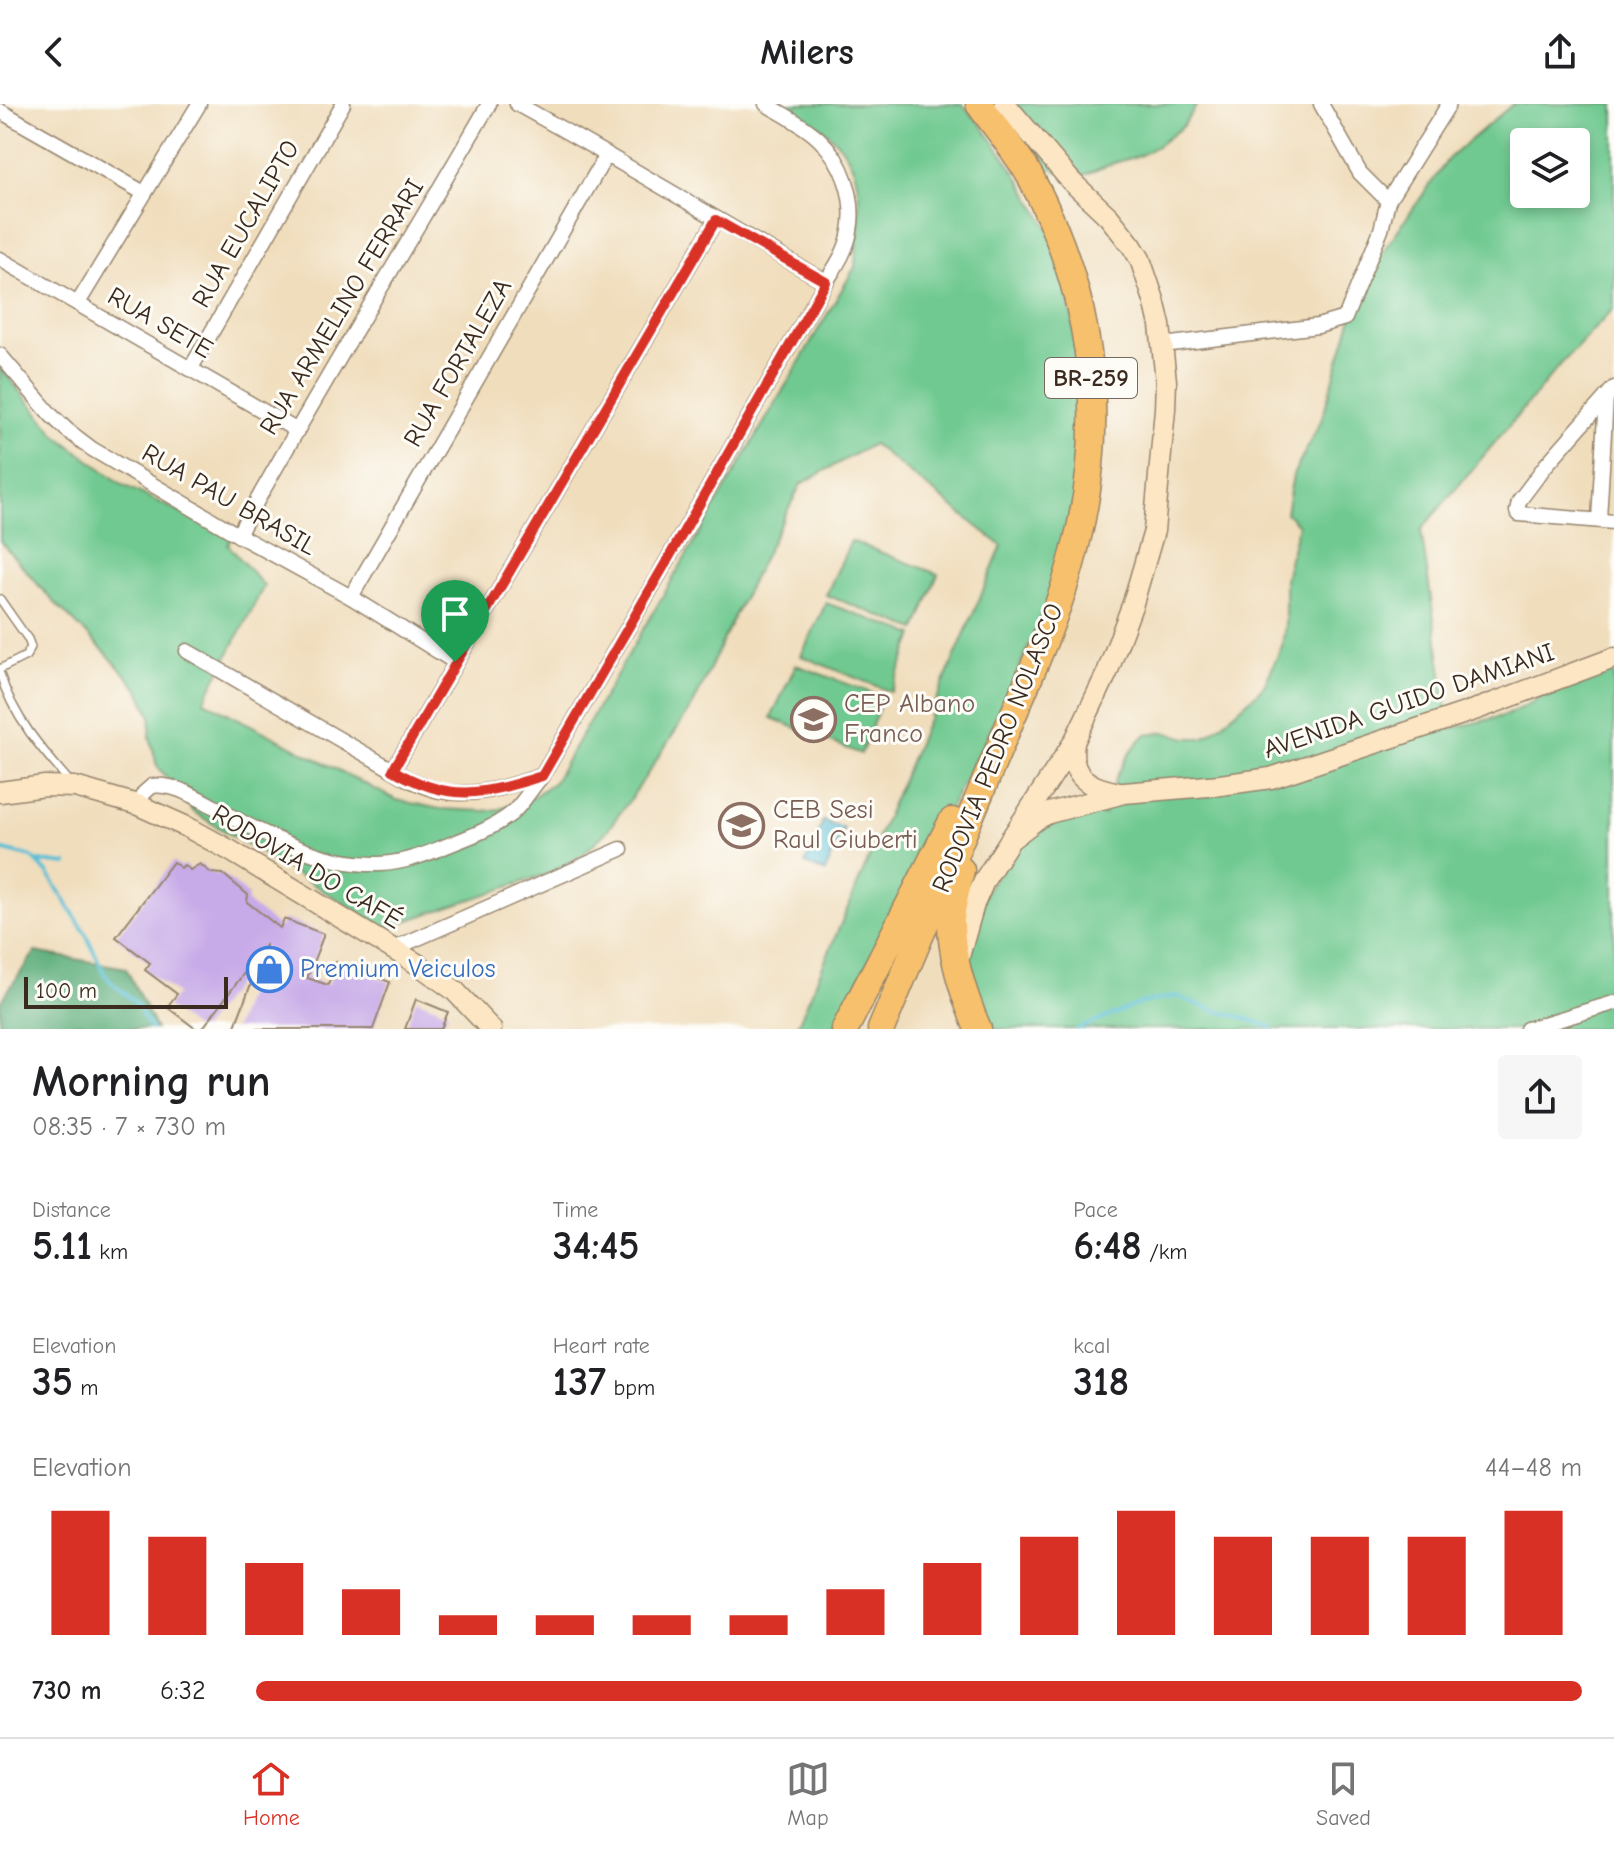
<!DOCTYPE html>
<html lang="en">
<head>
<meta charset="utf-8">
<style>
	:root { --surface:#fff; --page:#f6f6f6; --text:#202124; --muted:#757577; --line:#e0e0e0; --accent:#d93025 }
	body { margin:0; font-family:"Comic Neue",sans-serif; background:var(--page); color:var(--text); height:100vh; display:flex; flex-direction:column; font-size:30px; white-space:nowrap }
	* { box-sizing:border-box; margin:0 }
	p { font-size:26px; color:var(--muted) }
	.icon { flex:none; width:44px; height:44px; fill:none; stroke:currentColor; stroke-width:2; stroke-linecap:round; stroke-linejoin:round }
	.map { position:relative; height:925px; overflow:hidden }
	.drawer { display:flex; flex-direction:column; background:var(--surface); flex:1 }
	.drawer>* { flex:none }
	.fabs { position:absolute; left:1510px; top:24px; display:grid; gap:16px }
	.fabs a { display:grid; place-items:center; width:80px; height:80px; border-radius:8px; background:var(--surface); box-shadow:0 4px 12px #0003; font-size:40px }
	.scale { position:absolute; left:24px; bottom:20px; width:204px; box-sizing:border-box; padding-left:8px; border:4px solid #3b2a1e; border-top:0; font-size:22px; line-height:28px; white-space:nowrap; color:#3b2a1e; -webkit-text-stroke:6px #fdfcf7; paint-order:stroke }
	.pin { position:absolute; display:grid; place-items:center; width:68px; height:68px; color:#fff; margin:-82px -34px; border-radius:50% 50% 50% 0; rotate:-45deg; box-shadow:0 0 8px #0007 }
	.pin .icon { rotate:45deg }
	.round { display:grid; place-items:center; flex:none; width:84px; height:84px; border-radius:8px; background:var(--page) }
	.head { display:flex; align-items:center; justify-content:space-between; height:136px; padding:0 32px }
	h1 { font-size:44px; font-weight:700; line-height:60px }
	.metrics { display:grid; grid-template-columns:repeat(3,1fr); gap:12px; height:136px; padding:8px 32px }
	.metrics div { display:grid; align-content:center }
	.metrics b { font-size:40px; font-weight:700 }
	.metrics small { font-size:22px; font-weight:400 }
	.metrics p { font-size:22px }
	.chart { height:224px; padding:16px 32px }
	.chart p { display:flex; justify-content:space-between }
	.chart svg { width:100%; height:144px; margin-top:8px; stroke:var(--accent); stroke-width:6 }
	ul { padding:0 32px; list-style:none; font-size:26px }
	li { display:grid; grid-template-columns:128px 96px 1fr; align-items:center; height:60px }
	li i { height:20px; border-radius:10px; background:var(--accent) }
	header { display:flex; justify-content:space-between; align-items:center; height:104px; padding:0 32px; background:var(--surface); font-size:36px; font-weight:700 }
	.tabs { display:flex; justify-content:space-around; align-items:center; height:112px; border-top:2px solid var(--line); background:var(--surface); font-size:22px; color:var(--muted) }
	.tabs a { display:grid; justify-items:center; gap:4px }
	.tabs .active { color:var(--accent) }
	.map>svg:first-child { display:block }
	.green { fill:#6fc990; stroke:#557a57; stroke-width:2; fill-rule:evenodd }
	.forest { fill:#5bad7a; stroke:#4b6c4c; stroke-width:2 }
	.water { fill:#57bed4; stroke:#497479; stroke-width:2 }
	.lines { fill:none; stroke-linecap:round; stroke-linejoin:round }
	.stream { stroke:#57bed4; stroke-width:4 }
	.building { fill:#c7aae8 }
	.lane-casing { stroke:#96846d; stroke-width:10 }
	.street-casing { stroke:#96846d; stroke-width:17 }
	.secondary-casing { stroke:#96846d; stroke-width:23 }
	.highway-casing { stroke:#96846d; stroke-width:29 }
	.lane { stroke:#fff; stroke-width:7 }
	.street { stroke:#fff; stroke-width:14 }
	.secondary { stroke:#fce6c4; stroke-width:20 }
	.highway { stroke:#f7c06c; stroke-width:26 }
	.route-casing { stroke:#fff; stroke-width:16 }
	.route { stroke:#d93025; stroke-width:10 }
	.labels { text-anchor:middle; dominant-baseline:central; stroke-width:6; stroke-linejoin:round; paint-order:stroke }
	.shield { fill:#fdfcf7; stroke:#75695f; stroke-width:2 }
	.shield-label { font-size:24px; font-weight:bold; fill:#3b2a1e }
	.street-label { font-size:26px; fill:#3b2a1e; stroke:#fdfcf7 }
	.education-label { font-size:26px; fill:#785e54; stroke:#fdfcf7; text-anchor:start }
	.shop-label { font-size:26px; fill:#366cbe; stroke:#fdfcf7; text-anchor:start }
</style>
</head>
<body>
<header><svg class="icon" aria-label="back" viewBox="0 0 24 24"><path d="M15 5l-7 7 7 7"/></svg>Milers<svg class="icon" aria-label="share" viewBox="0 0 24 24"><path d="M12 15V3M7 8l5-5 5 5M5 13v7h14v-7"/></svg></header>
<div class="map">
<svg width="1614" height="925" viewBox="0 0 1614 925">
	<rect width="100%" height="100%" fill="#fdfcf7"/>
	<filter id="ink" filterUnits="userSpaceOnUse"><feTurbulence type="fractalNoise" baseFrequency=".0125" numOctaves="2"/><feDisplacementMap in="SourceGraphic" scale="16" xChannelSelector="R" yChannelSelector="G"/><feConvolveMatrix kernelMatrix="1 2 1 2 8 2 1 2 1" color-interpolation-filters="sRGB"/></filter>
	<filter id="wash" filterUnits="userSpaceOnUse"><feTurbulence type="fractalNoise" baseFrequency=".006" numOctaves="4" result="noise"/><feDisplacementMap in="SourceGraphic" scale="32" xChannelSelector="R" yChannelSelector="G"/><feGaussianBlur stdDeviation="1.8" result="paint"/><feColorMatrix in="noise" values="0 0 0 0 0 0 0 0 0 0 0 0 0 0 0 0 0 1.4 0 .05"/><feComposite in="paint" operator="in"/></filter>
	<g filter="url(#wash)">
		<rect width="100%" height="100%" fill="#f0ddbc"/>
		<g class="green">
			<path d="M778,0H962L981,21L1012,63L1058,140L1079,251L1075,271L1083,319L1078,387L1047,500L1012,580L986,635L833,925H796L1002,442L873,340L801,380L738,504L694,599L632,693L605,729L582,751L550,769L385,824L195,709L157,662L150,633L151,612L139,586L107,550L51,495L0,437V263L56,331L123,381L232,433L228,441L264,482L204,597L396,696L440,705L484,707L500,705L534,692L554,678L855,163C858,109 872,63 822,24C810,15 793,8 778,0Z"/>
			<path d="M999,0H1198L1182,23L1157,42L1141,51L1114,59L1071,76L1068,70L1044,63Z"/>
			<path d="M1513,0H1614V204L1561,260L1421,426L1450,625L1507,611L1567,580L1614,566V925H987L969,867V852L984,790L1013,748L1035,729L1056,717L1091,707L1104,711C1113,679 1122,653 1146,630L1164,628L1187,634H1203L1220,622L1258,588L1265,580L1282,542L1285,521V475L1298,421L1286,409L1293,371L1321,317L1358,193L1386,143L1449,54ZM1524,38H1576V90H1524Z"/>
			<path d="M851,437L938,470L916,526L826,491Z"/>
			<path d="M826,499L914,531L891,588L801,552Z"/>
			<path d="M796,561L883,593L861,650L771,614Z"/>
		</g>
		<path class="forest" d="M35,848L126,864L156,925C140,925 121,925 105,925C88,923 80,913 63,925H0V898Z"/>
		<path class="water" d="M823,717L844,724L825,768L805,760Z"/>
		<g class="lines">
			<g class="stream">
				<path d="M0,745L32,753L47,768L86,830L104,869L111,878L135,898L151,925"/>
				<path d="M39,757L67,760"/>
				<path d="M1078,925L1141,899L1176,892L1219,908L1242,913L1271,923L1272,925"/>
			</g>
		</g>
		<g id="blocks">
			<g class="building">
				<path d="M173,758L181,764L184,761L190,766L200,760L211,769L223,770L248,791L247,798L280,824L284,815L324,830L307,874L328,881L336,858L390,878L373,925H234L266,840L202,925H196L167,903L177,890L145,866L150,859L116,833Z"/>
				<path d="M416,895L448,908L441,925H405Z"/>
			</g>
		</g>
	</g>
	<g filter="url(#ink)">
		<use href="#blocks" fill-opacity="0" stroke="#96846d" stroke-width="2"/>
		<g class="lines">
			<defs>
				<g id="lane">
					<path d="M0,495L28,535L31,543L26,552L0,565"/>
					<path d="M0,570C13,613 42,646 71,679"/>
				</g>
				<g id="street">
					<path d="M517,0C621,57 722,119 826,178"/>
					<path d="M1321,0L1360,69L1388,97"/>
					<path d="M0,7L144,89"/>
					<path d="M0,155L296,326"/>
					<path d="M78,199L199,0"/>
					<path d="M1163,241L1318,222L1345,214L1381,126L1388,97L1449,0"/>
					<path d="M0,251L51,311L67,326L92,345L238,431L351,493L455,558"/>
					<path d="M191,264L343,0"/>
					<path d="M1614,284L1546,361L1519,397L1517,407L1519,410L1614,418"/>
					<path d="M1599,416L1606,293"/>
					<path d="M238,431C318,285 406,144 489,0"/>
					<path d="M351,493L607,50"/>
					<path d="M187,547L410,676C420,680 430,685 440,687C475,694 509,682 541,672"/>
					<path d="M393,666L716,116"/>
					<path d="M138,701L144,689L152,682C178,678 213,703 236,715C280,738 329,762 380,760C405,759 429,749 451,740C472,732 493,724 511,710C523,700 531,684 542,672L668,455L826,178C836,162 847,146 850,127C856,94 843,57 819,35C803,20 784,11 766,0"/>
					<path d="M393,845L621,745"/>
					<path d="M1527,925L1614,899"/>
				</g>
				<g id="secondary">
					<path d="M1005,0L1071,77L1109,113L1132,142L1140,155L1154,196L1160,221L1166,277L1165,305L1154,427L1133,499L1107,569L1074,638L1010,736"/>
					<path d="M1074,638C1068,673 1090,684 1120,689"/>
					<path d="M0,688L45,682L75,683L138,701L187,723L231,747L419,861L454,886L491,925"/>
					<path d="M958,856L974,800L985,775L1010,736L1037,715L1049,709L1124,689L1220,681L1271,674L1480,604L1614,554"/>
				</g>
				<g id="highway">
					<path d="M961,766C958,782 952,799 951,815C950,850 965,894 978,925"/>
					<path d="M845,925L952,717"/>
					<path d="M881,925C922,828 962,732 1003,635C1028,575 1058,512 1074,449C1109,318 1094,194 1031,74C1017,48 996,24 979,0"/>
				</g>
			</defs>
			<use href="#lane" class="lane-casing"/>
			<use href="#street" class="street-casing"/>
			<use href="#secondary" class="secondary-casing"/>
			<use href="#highway" class="highway-casing"/>
			<use href="#lane" class="lane"/>
			<use href="#street" class="street"/>
			<use href="#secondary" class="secondary"/>
			<use href="#highway" class="highway"/>
		</g>
	</g>
	<g class="lines" filter="url(#ink)">
		<defs>
			<path id="route" d="M716,116L826,178L668,455L542,672C481,691 450,699 393,666Z"/>
		</defs>
		<use href="#route" class="route-casing"/>
		<use href="#route" class="route"/>
	</g>
	<defs>
		<symbol id="university-ring" viewBox="-11 -11 22 22"><circle r="9.5" fill="#fdfcf7" stroke="#8d6e63" stroke-width="1.5"/><path d="M0-5L7-2L0 1L-7-2ZM-4 1L0 2.5L4 1V4Q0 6-4 4Z" fill="#8d6e63"/></symbol>
		<symbol id="school-ring" viewBox="-11 -11 22 22"><circle r="9.5" fill="#fdfcf7" stroke="#8d6e63" stroke-width="1.5"/><path d="M0-5L7-2L0 1L-7-2ZM-4 1L0 2.5L4 1V4Q0 6-4 4Z" fill="#8d6e63"/></symbol>
		<symbol id="shop-ring" viewBox="-11 -11 22 22"><circle r="9.5" fill="#fdfcf7" stroke="#3f7fe0" stroke-width="1.5"/><path d="M-5-2.5h2.3a2.7 3.5 0 0 1 5.4 0H5L5.5 6h-11ZM-1.5-2.5h3a1.5 2.3 0 0 0-3 0Z" fill="#3f7fe0"/></symbol>
	</defs>
	<g fill-rule="evenodd">
		<use href="#university-ring" x="788" y="590" width="51" height="51"/>
		<use href="#school-ring" x="716" y="696" width="51" height="51"/>
		<use href="#shop-ring" x="244" y="840" width="51" height="51"/>
	</g>
	<g class="labels">
		<rect class="shield" x="1045" y="254" width="92" height="40" rx="6"/>
		<g class="shield-label">
			<text x="1091" y="274">BR-259</text>
		</g>
		<g class="street-label">
			<text transform="translate(246 120) rotate(-60)">RUA EUCALIPTO</text>
			<text transform="translate(342 203) rotate(-59)">RUA ARMELINO FERRARI</text>
			<text transform="translate(160 219) rotate(30)">RUA SETE</text>
			<text transform="translate(458 259) rotate(-60)">RUA FORTALEZA</text>
			<text transform="translate(229 396) rotate(30)">RUA PAU BRASIL</text>
			<text transform="translate(1409 597) rotate(-19)">AVENIDA GUIDO DAMIANI</text>
			<text transform="translate(998 644) rotate(-68)">RODOVIA PEDRO NOLASCO</text>
			<text transform="translate(307 763) rotate(31)">RODOVIA DO CAFÉ</text>
		</g>
		<g class="education-label">
			<text x="844" y="600">CEP Albano<tspan x="844" dy="30">Franco</tspan></text>
			<text x="773" y="706">CEB Sesi<tspan x="773" dy="30">Raul Giuberti</tspan></text>
		</g>
		<g class="shop-label">
			<text x="300" y="865">Premium Veiculos</text>
		</g>
	</g>
</svg>
<div class="fabs">
<a><svg class="icon" aria-label="layers" viewBox="0 0 24 24"><path d="M12 4l9 5-9 5-9-5zM3 14l9 5 9-5"/></svg></a>
</div>
<div class="scale">100 m</div>
<div class="pin" style="left:455px;top:558px;background:#1e9e55"><svg class="icon" aria-label="arrive" viewBox="0 0 24 24"><path d="M6 21V4h12l-3 4 3 4H6"/></svg></div>
</div>
<section class="drawer">
<div class="head"><div><h1>Morning run</h1><p>08:35 · 7 × 730 m</p></div><a class="round"><svg class="icon" aria-label="share" viewBox="0 0 24 24"><path d="M12 15V3M7 8l5-5 5 5M5 13v7h14v-7"/></svg></a></div>
<div class="metrics">
<div><p>Distance</p><b>5.11<small> km</small></b></div>
<div><p>Time</p><b>34:45</b></div>
<div><p>Pace</p><b>6:48<small> /km</small></b></div>
</div>
<div class="metrics">
<div><p>Elevation</p><b>35<small> m</small></b></div>
<div><p>Heart rate</p><b>137<small> bpm</small></b></div>
<div><p>kcal</p><b>318</b></div>
</div>
<div class="chart"><p><span>Elevation</span>44–48 m</p>
<svg viewBox="0 0 160 44" preserveAspectRatio="none"><path d="M5 44V6M15 44V14M25 44V22M35 44V30M45 44V38M55 44V38M65 44V38M75 44V38M85 44V30M95 44V22M105 44V14M115 44V6M125 44V14M135 44V14M145 44V14M155 44V6"/></svg>
</div>
<ul>
<li><b>730 m</b>6:32<i style="width:100%"></i></li>
</ul>
</section>
<nav class="tabs">
<a class="active"><svg class="icon" aria-label="home" viewBox="0 0 24 24"><path d="M3 11l9-7 9 7M6 9v11h12V9"/></svg>Home</a>
<a><svg class="icon" aria-label="map" viewBox="0 0 24 24"><path d="M3 6l6-2 6 2 6-2v14l-6 2-6-2-6 2zM9 4v14M15 6v14"/></svg>Map</a>
<a><svg class="icon" aria-label="saved" viewBox="0 0 24 24"><path d="M7 4h10v16l-5-4-5 4z"/></svg>Saved</a>
</nav>
</body>
</html>
